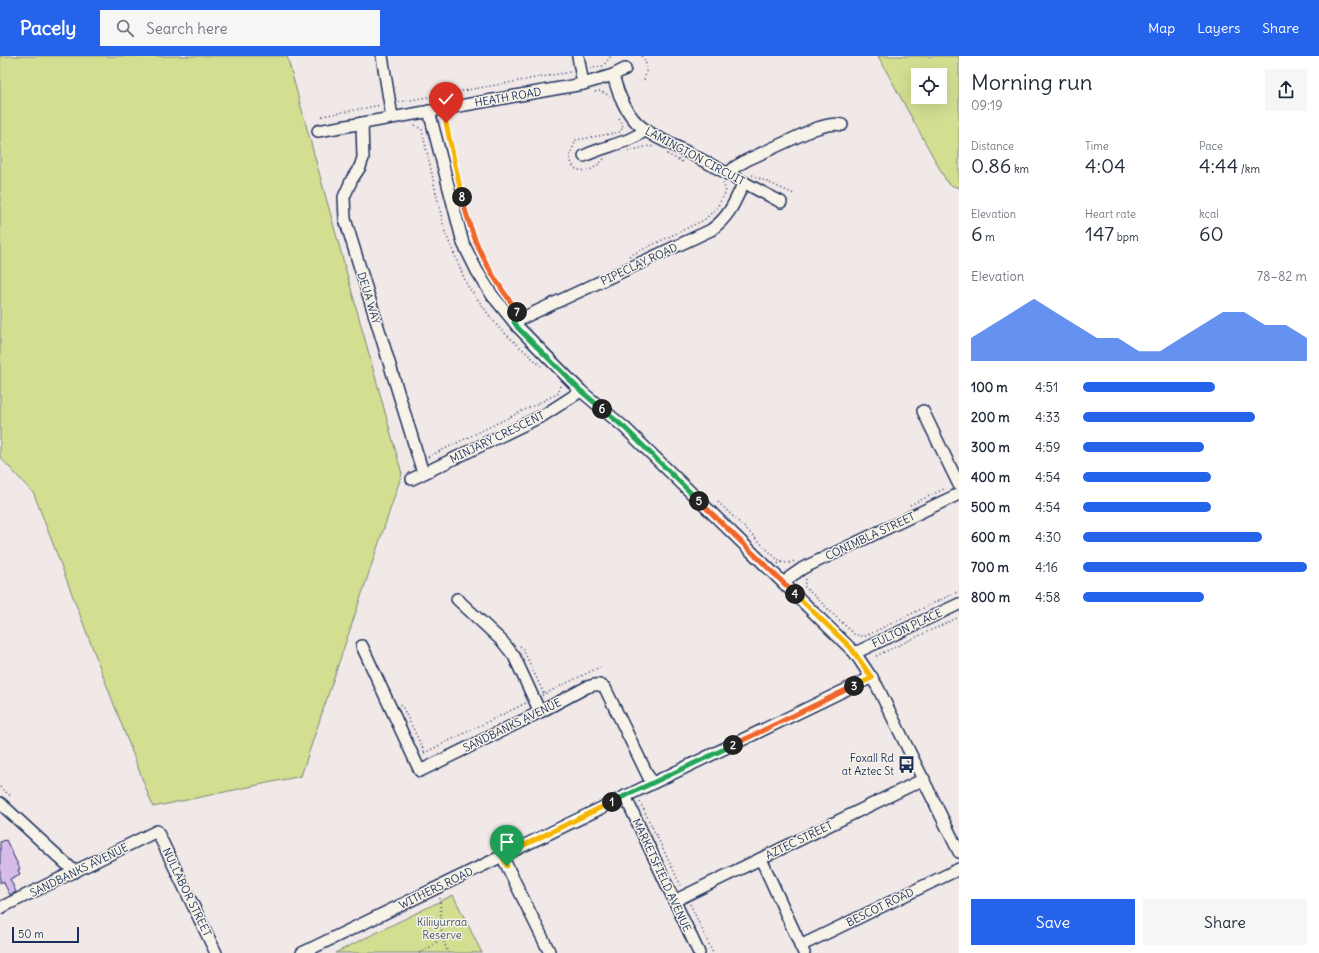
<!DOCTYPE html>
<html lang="en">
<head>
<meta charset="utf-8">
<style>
	:root { --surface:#fff; --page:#f6f6f7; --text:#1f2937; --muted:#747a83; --accent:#2563eb }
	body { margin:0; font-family:Delius,sans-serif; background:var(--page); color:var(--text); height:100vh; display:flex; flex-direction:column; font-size:15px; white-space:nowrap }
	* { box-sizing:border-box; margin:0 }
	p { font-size:13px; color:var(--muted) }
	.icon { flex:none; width:22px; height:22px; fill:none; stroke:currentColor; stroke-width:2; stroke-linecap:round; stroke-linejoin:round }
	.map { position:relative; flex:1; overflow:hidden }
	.panel { display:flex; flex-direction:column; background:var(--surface); width:360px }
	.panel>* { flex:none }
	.controls { position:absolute; left:911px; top:12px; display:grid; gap:8px }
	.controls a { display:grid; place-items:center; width:36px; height:36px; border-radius:0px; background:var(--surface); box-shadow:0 4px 16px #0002; font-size:20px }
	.scale { position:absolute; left:12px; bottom:10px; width:67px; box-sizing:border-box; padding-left:4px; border:2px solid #1b2f5e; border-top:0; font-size:11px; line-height:14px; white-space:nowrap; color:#1b2f5e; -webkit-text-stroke:3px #f7f3e8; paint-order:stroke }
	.pin { position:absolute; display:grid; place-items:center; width:34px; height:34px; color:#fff; margin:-41px -17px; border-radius:50% 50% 50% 0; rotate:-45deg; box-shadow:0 0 4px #0007 }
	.pin .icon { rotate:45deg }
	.km { position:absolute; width:20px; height:20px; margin:-10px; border-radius:50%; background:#222; color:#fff; font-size:11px; line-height:20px; text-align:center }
	.round { display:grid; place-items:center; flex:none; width:42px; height:42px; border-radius:0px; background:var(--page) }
	.headline { display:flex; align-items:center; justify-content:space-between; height:68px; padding:0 12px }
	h1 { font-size:22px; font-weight:600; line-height:30px }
	.stats { display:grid; grid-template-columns:repeat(3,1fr); gap:6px; height:68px; padding:4px 12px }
	.stats div { display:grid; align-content:center }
	.stats b { font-size:20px; font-weight:600 }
	.stats small { font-size:11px; font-weight:400 }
	.stats p { font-size:11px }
	.chart { height:112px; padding:8px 12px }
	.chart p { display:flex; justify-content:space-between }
	.chart svg { width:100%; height:72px; margin-top:4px; fill:var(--accent); opacity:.7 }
	.button { display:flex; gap:8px; margin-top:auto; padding:8px 12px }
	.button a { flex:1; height:46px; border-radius:0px; background:var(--accent); color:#fff; font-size:16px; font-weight:600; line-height:46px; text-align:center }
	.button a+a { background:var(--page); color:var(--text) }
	ul { padding:0 12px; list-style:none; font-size:13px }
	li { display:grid; grid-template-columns:64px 48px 1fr; align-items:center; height:30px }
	li i { height:10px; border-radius:5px; background:var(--accent) }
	header { display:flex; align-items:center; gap:24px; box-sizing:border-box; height:56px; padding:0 20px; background:var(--accent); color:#fff }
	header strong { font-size:19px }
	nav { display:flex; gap:22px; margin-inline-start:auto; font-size:14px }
	.search { width:280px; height:36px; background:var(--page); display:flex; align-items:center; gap:10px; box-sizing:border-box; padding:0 14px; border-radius:0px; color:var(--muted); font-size:15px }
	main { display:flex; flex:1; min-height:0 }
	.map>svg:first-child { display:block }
	.green { fill:#d3de91; stroke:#778678; fill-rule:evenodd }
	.building { fill:#d7bbe9; stroke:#1b2f5e }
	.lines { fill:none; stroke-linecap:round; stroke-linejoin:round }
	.minor-casing { stroke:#1b2f5e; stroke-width:14 }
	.path { stroke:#1b2f5e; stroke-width:1.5; stroke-dasharray:1 3; stroke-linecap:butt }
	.minor { stroke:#f7f3e8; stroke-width:11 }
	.split-1-casing { stroke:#fff; stroke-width:8 }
	.split-2-casing { stroke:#fff; stroke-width:8 }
	.split-3-casing { stroke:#fff; stroke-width:8 }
	.split-4-casing { stroke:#fff; stroke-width:8 }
	.split-5-casing { stroke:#fff; stroke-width:8 }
	.split-6-casing { stroke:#fff; stroke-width:8 }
	.split-7-casing { stroke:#fff; stroke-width:8 }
	.split-8-casing { stroke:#fff; stroke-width:8 }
	.split-9-casing { stroke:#fff; stroke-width:8 }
	.split-1 { stroke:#f5b400; stroke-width:5 }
	.split-2 { stroke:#22a559; stroke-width:5 }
	.split-3 { stroke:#f0652b; stroke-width:5 }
	.split-4 { stroke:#f5b400; stroke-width:5 }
	.split-5 { stroke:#f0652b; stroke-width:5 }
	.split-6 { stroke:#22a559; stroke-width:5 }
	.split-7 { stroke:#22a559; stroke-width:5 }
	.split-8 { stroke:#f0652b; stroke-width:5 }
	.split-9 { stroke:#f5b400; stroke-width:5 }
	.labels { text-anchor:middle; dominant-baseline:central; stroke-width:3; stroke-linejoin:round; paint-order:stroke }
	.street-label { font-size:11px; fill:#1b2f5e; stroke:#f7f3e8 }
	.poi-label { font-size:11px; fill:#1b2f5e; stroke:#f7f3e8; text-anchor:end }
	.park-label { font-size:11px; fill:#405268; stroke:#f7f3e8 }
</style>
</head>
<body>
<header>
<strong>Pacely</strong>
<div class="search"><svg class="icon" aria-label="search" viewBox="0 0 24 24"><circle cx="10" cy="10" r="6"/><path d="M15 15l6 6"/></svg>Search here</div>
<nav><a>Map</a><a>Layers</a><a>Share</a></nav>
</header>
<main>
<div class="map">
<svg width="959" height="897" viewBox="0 0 959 897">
	<rect width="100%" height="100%" fill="#f1e8e8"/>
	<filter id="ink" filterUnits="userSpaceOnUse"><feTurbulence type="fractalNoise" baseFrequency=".025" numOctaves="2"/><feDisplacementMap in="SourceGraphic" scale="8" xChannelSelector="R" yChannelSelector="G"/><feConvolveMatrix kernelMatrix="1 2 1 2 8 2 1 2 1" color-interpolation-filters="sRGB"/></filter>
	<g filter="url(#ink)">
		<g class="green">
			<path d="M0,0H287L402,418L301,720L153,751L34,438L0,401Z"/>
			<path d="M878,0H959V132L948,128ZM918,19H940V41H918Z"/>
			<path d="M453,839L482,897H335Z"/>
		</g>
		<path class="building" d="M6,784L20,813L18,814L20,818L10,823L16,836L10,839L3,825L0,827V786Z"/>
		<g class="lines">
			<defs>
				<g id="minor">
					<path d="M382,0L392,61"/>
					<path d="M578,0L583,28"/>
					<path d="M613,19C618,37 624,54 638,68C651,80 667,86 683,94C716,111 748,129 781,146"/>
					<path d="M429,55L463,187L477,215L492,239L518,271L581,335L625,372L855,597L877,630L959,796"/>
					<path d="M362,67L363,102L360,111L352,123L344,141L345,163L423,417"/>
					<path d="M318,75L583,28L613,19L625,13"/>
					<path d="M584,100C604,90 627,88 646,74"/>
					<path d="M728,118L735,111L747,104L814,73C824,70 832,67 842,69"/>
					<path d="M514,266L711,174C730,160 734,147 744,126"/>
					<path d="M923,355L959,429"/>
					<path d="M412,423L544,359L581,335"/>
					<path d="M785,528L790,521L803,512L959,438"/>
					<path d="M457,543L502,585L514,600L540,656"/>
					<path d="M362,590L420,715L540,656L587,631C594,629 598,627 605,632L652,728"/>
					<path d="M855,597L959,548"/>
					<path d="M625,740L699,897"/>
					<path d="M0,747L75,816"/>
					<path d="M502,800L549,895"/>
					<path d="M761,803L804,897"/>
					<path d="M674,845L924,723"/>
					<path d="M0,852L157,775L216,897"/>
					<path d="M800,890L959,813"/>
					<path d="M302,897L872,621"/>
				</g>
			</defs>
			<use href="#minor" class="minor-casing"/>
			<g class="path">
				<path d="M642,0C648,7 647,15 644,24"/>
				<path d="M590,12L603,10L611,0"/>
				<path d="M595,36L600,35L610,40"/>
				<path d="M399,46L570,16"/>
				<path d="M322,60L381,49"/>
				<path d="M451,61L446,67L463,144"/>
				<path d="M415,69L422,74L445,176L467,229L498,271L541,310"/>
				<path d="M628,95L650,90L653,91"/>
				<path d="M667,98L684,107"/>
				<path d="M604,103C594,113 588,118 574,112L569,101L576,84L620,76L623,71L619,62"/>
				<path d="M752,119L794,138"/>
				<path d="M470,171L481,199L497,226"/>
				<path d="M629,200L704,164L716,153L726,136L723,126"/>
				<path d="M513,249H519"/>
				<path d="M518,253L519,249L523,250"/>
				<path d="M428,401L559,337L560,328"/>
				<path d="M718,446L780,506"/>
				<path d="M910,449L944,433L945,434"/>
				<path d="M778,508L780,506L788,507L795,505"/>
				<path d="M806,523L804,530L854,578L865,581"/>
				<path d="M865,580L959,535"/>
				<path d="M520,590L523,593L544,638"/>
				<path d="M876,600L959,561"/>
				<path d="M542,639L600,611"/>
				<path d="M401,648L425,697"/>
				<path d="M424,697L526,647"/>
				<path d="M0,731L12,741"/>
				<path d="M640,746L681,830"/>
				<path d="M440,842L442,881L448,897"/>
				<path d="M690,848L713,897"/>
				<path d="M419,897L429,892L442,881"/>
			</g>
			<use href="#minor" class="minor"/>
		</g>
	</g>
	<g class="lines" filter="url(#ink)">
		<defs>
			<path id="split-1" d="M507,810L502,800L612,746"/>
			<path id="split-2" d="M612,746L733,689"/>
			<path id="split-3" d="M733,689L854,630"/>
			<path id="split-4" d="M795,538L851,592L872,622L854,630"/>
			<path id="split-5" d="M699,445L795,538"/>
			<path id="split-6" d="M602,353L625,372L699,445"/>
			<path id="split-7" d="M517,256L514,266L518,272L581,335L602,353"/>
			<path id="split-8" d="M462,141C472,184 487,214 513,249H518L517,256"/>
			<path id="split-9" d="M446,67L462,141"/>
		</defs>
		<use href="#split-1" class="split-1-casing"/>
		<use href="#split-2" class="split-2-casing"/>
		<use href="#split-3" class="split-3-casing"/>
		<use href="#split-4" class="split-4-casing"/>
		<use href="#split-5" class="split-5-casing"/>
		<use href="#split-6" class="split-6-casing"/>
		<use href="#split-7" class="split-7-casing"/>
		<use href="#split-8" class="split-8-casing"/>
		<use href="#split-9" class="split-9-casing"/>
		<use href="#split-1" class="split-1"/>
		<use href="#split-2" class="split-2"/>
		<use href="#split-3" class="split-3"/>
		<use href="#split-4" class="split-4"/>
		<use href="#split-5" class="split-5"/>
		<use href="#split-6" class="split-6"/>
		<use href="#split-7" class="split-7"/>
		<use href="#split-8" class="split-8"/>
		<use href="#split-9" class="split-9"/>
	</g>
	<defs>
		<symbol id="bus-bare" viewBox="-9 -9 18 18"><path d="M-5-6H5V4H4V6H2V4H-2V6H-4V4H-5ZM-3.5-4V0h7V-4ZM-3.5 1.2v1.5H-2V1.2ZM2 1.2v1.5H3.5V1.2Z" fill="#1b2f5e" stroke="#f7f3e8" stroke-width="2.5" paint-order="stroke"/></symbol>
	</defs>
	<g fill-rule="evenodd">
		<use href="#bus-bare" x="894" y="696" width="25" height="25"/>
	</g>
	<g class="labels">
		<g class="street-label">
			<text transform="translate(508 41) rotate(-10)">HEATH ROAD</text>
			<text transform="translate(695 100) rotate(28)">LAMINGTON CIRCUIT</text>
			<text transform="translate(639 208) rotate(-25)">PIPECLAY ROAD</text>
			<text transform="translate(369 242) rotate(73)">DEUA WAY</text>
			<text transform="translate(497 381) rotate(-26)">MINJARY CRESCENT</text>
			<text transform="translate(870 480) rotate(-25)">CONIMBLA STREET</text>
			<text transform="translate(907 572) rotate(-25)">FULTON PLACE</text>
			<text transform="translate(512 669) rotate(-26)">SANDBANKS AVENUE</text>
			<text transform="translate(799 784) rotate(-26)">AZTEC STREET</text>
			<text transform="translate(79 814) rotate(-26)">SANDBANKS AVENUE</text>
			<text transform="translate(662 819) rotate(65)">MARKETSFIELD AVENUE</text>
			<text transform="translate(436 832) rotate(-26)">WITHERS ROAD</text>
			<text transform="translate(187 836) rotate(64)">NULLABOR STREET</text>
			<text transform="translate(880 851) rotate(-26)">BESCOT ROAD</text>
		</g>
		<g class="poi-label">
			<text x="894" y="702">Foxall Rd<tspan x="894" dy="13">at Aztec St</tspan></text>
		</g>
		<g class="park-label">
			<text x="442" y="866">Kiliiyurraa<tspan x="442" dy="13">Reserve</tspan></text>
		</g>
	</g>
</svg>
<div class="controls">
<a><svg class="icon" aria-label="locate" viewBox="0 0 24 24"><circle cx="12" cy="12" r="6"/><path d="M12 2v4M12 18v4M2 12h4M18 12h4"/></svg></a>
</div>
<div class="scale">50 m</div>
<div class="pin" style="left:507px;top:810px;background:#1e9e55"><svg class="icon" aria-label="arrive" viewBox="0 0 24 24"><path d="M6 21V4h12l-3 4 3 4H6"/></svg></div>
<div class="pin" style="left:446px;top:67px;background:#d93025"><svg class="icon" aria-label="check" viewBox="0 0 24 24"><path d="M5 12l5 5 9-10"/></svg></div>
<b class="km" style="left:612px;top:746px">1</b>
<b class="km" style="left:733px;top:689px">2</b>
<b class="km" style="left:854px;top:630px">3</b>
<b class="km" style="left:795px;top:538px">4</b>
<b class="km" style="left:699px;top:445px">5</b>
<b class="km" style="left:602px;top:353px">6</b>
<b class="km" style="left:517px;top:256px">7</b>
<b class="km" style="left:462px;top:141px">8</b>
</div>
<section class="panel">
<div class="headline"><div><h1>Morning run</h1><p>09:19</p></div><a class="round"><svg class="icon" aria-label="share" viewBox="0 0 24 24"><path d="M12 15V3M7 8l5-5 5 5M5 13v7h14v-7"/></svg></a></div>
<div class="stats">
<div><p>Distance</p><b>0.86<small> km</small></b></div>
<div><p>Time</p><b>4:04</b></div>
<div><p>Pace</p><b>4:44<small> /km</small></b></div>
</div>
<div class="stats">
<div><p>Elevation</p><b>6<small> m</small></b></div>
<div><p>Heart rate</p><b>147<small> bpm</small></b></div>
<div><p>kcal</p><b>60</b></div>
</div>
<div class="chart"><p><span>Elevation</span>78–82 m</p>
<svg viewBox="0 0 160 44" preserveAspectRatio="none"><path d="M0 44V30L10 22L20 14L30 6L40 14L50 22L60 30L70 30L80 38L90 38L100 30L110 22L120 14L130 14L140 22L150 22L160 30V44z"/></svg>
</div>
<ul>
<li><b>100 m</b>4:51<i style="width:59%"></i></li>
<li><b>200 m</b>4:33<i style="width:77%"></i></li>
<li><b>300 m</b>4:59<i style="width:54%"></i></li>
<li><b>400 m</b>4:54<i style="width:57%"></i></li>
<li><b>500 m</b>4:54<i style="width:57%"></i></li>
<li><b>600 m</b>4:30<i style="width:80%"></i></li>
<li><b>700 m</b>4:16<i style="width:100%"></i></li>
<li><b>800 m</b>4:58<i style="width:54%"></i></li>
</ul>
<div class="button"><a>Save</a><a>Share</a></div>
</section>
</main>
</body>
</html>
